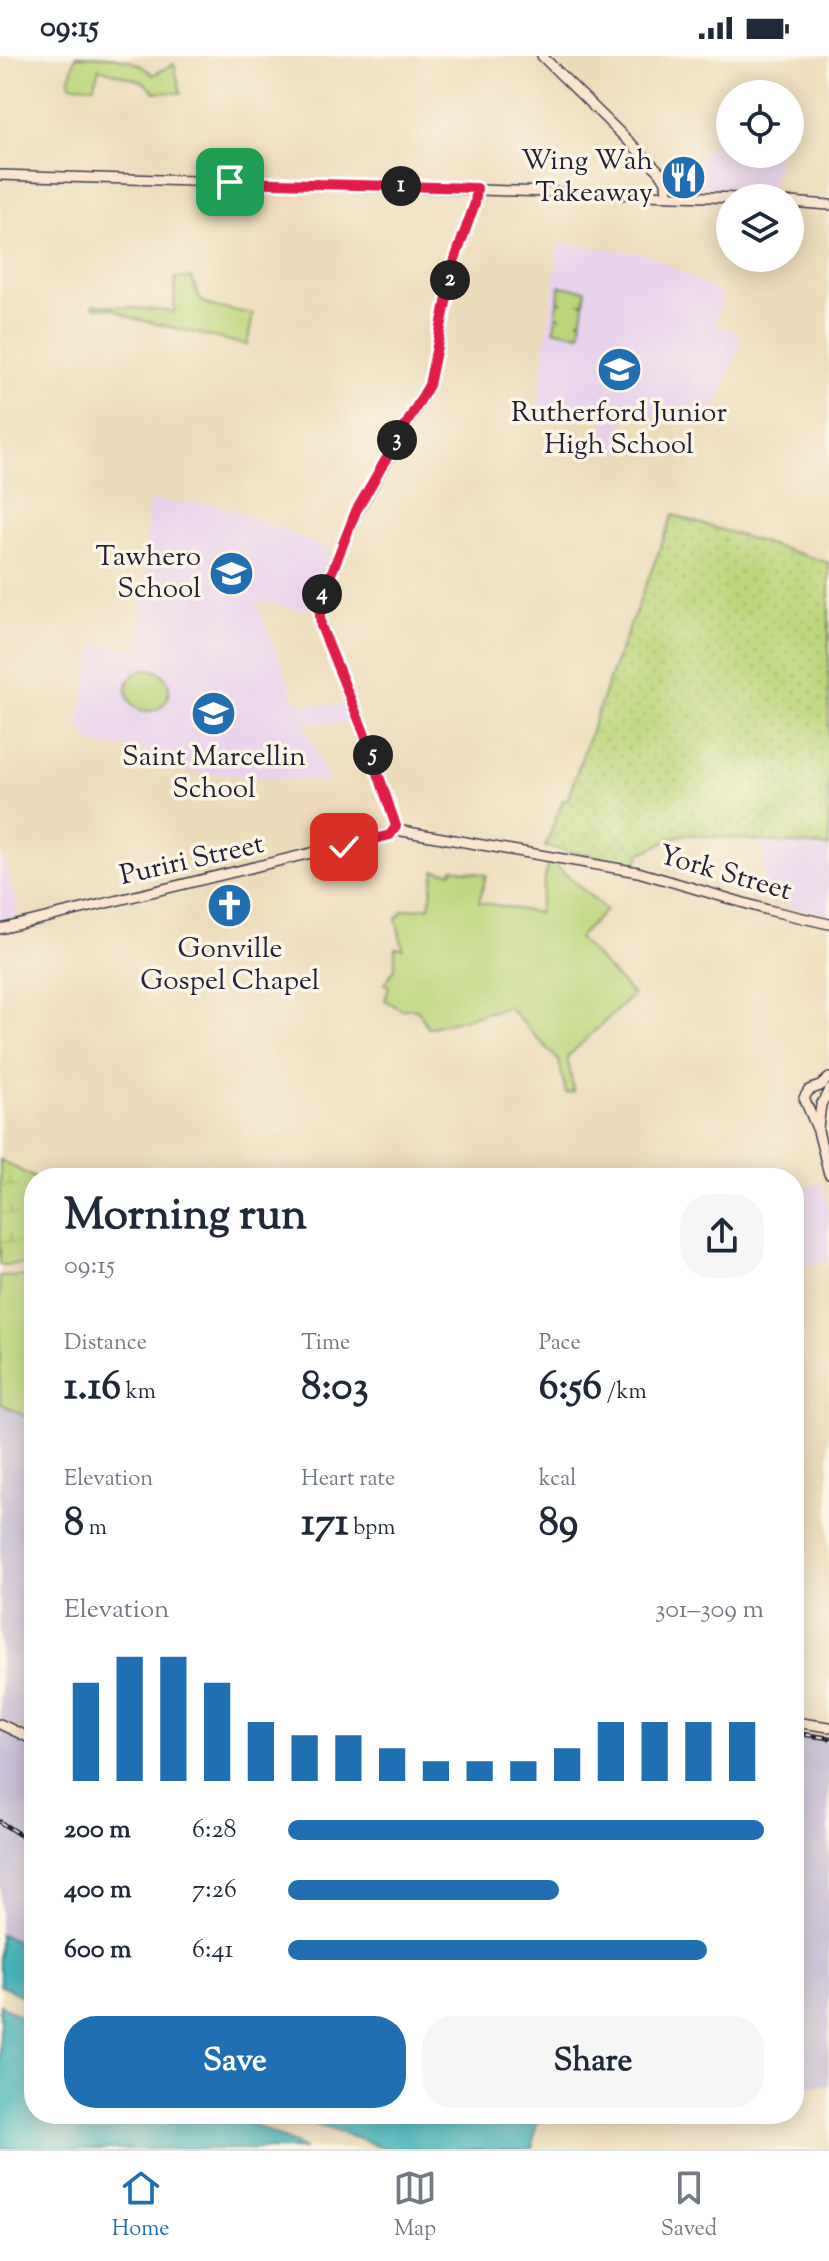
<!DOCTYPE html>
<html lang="en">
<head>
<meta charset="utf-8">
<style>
	:root { --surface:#fff; --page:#f6f6f7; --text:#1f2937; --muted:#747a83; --line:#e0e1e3; --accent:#1f6fb2 }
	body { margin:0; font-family:"Sorts Mill Goudy",serif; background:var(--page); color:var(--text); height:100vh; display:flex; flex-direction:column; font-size:30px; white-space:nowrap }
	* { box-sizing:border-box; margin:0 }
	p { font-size:26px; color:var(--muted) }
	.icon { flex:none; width:44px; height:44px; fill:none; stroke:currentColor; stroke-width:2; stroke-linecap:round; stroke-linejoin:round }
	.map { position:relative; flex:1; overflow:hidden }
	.side { position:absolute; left:24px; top:1112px; width:780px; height:956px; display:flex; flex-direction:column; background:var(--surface); border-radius:32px; box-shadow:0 4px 20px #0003 }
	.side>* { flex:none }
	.controls { position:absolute; left:716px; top:24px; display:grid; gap:16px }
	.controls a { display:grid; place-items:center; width:88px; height:88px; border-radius:50%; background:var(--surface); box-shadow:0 4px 20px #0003; font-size:40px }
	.pin { position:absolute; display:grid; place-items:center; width:68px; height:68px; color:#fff; margin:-34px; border-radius:16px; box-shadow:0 4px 12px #0006 }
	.km { position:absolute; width:40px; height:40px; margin:-20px; border-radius:50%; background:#222; color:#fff; font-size:22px; line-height:40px; text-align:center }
	.round { display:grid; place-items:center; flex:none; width:84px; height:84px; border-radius:32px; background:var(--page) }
	.head { display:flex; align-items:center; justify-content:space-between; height:136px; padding:0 40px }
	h1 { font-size:44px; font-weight:700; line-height:60px }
	.figures { display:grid; grid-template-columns:repeat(3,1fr); gap:12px; height:136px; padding:8px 40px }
	.figures div { display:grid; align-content:center }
	.figures b { font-size:40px; font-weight:700 }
	.figures small { font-size:22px; font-weight:400 }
	.figures p { font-size:22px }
	.chart { height:224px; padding:16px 40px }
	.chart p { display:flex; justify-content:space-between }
	.chart svg { width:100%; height:144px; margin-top:8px; stroke:var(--accent); stroke-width:6 }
	.button { display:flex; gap:16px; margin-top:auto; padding:16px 40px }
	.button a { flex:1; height:92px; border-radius:32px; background:var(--accent); color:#fff; font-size:32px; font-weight:700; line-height:92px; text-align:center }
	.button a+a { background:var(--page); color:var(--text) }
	ul { padding:0 40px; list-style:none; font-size:26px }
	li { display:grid; grid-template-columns:128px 96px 1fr; align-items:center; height:60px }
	li i { height:20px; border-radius:10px; background:var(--accent) }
	.status { display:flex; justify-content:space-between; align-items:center; height:56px; padding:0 40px; background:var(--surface); direction:ltr }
	.status svg { height:22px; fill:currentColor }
	.menu { display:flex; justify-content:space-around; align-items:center; height:112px; border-top:2px solid var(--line); background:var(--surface); font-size:22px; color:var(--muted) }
	.menu a { display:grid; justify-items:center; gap:4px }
	.menu .selected { color:var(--accent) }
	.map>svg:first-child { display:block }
	.built { fill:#e9d2ed }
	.industrial { fill:#c9bfd7 }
	.grass { fill:url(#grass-dots); stroke:#6e7c5a; stroke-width:2 }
	.wetland { fill:url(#wetland-marsh); stroke:#6e7c5a; stroke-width:2 }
	.park { fill:#bbd57a; stroke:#6e7c5a; stroke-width:2 }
	.water { fill:#46b6bc; stroke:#346c7c; stroke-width:2 }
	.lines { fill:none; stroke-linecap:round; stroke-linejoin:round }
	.secondary-casing { stroke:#403e4e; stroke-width:12 }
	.secondary { stroke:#fbe5cf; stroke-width:9 }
	.rail-casing { stroke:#22223b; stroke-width:5 }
	.rail { stroke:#fcf5e5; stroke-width:2; stroke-dasharray:6; stroke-linecap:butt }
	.route-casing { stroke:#fff; stroke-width:16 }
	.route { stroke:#e11d48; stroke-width:10 }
	.labels { text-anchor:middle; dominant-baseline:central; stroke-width:7; stroke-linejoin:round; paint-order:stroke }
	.poi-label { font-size:28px; fill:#22223b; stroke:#fcf5e5 }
	.street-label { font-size:28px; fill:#22223b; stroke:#fcf5e5 }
</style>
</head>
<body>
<div class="status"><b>09:15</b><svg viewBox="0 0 49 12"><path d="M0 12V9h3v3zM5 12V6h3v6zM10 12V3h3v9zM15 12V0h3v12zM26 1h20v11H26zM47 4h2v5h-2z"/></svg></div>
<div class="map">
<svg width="829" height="2093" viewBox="0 0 829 2093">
	<defs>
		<pattern id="grass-dots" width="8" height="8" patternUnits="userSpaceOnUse" patternTransform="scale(2)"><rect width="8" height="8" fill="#bbd57a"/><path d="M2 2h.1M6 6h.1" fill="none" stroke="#a0b76a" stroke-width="1.8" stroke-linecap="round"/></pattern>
		<pattern id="wetland-marsh" width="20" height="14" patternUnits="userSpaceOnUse" patternTransform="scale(2)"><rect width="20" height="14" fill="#bbd57a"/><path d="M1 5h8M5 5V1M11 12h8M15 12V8" fill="none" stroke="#a0b76a"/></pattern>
	</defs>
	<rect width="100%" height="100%" fill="#fcf5e5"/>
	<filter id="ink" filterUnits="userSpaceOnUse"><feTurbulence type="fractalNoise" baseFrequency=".0125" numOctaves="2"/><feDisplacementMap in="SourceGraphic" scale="16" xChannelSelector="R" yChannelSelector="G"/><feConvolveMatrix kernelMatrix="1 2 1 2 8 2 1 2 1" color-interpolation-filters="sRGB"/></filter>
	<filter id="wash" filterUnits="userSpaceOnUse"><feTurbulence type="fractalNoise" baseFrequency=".006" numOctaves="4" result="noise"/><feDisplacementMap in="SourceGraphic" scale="32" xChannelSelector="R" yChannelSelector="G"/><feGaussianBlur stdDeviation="1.8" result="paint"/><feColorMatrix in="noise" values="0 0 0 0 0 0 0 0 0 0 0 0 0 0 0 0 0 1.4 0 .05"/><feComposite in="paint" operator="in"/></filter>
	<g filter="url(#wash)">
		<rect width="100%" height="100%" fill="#eddcba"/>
		<g class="built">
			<path d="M730,80V98L779,99L777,113L774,114L772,136L689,129L678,122L719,83Z"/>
			<path d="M559,187L648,198L722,239L715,270L739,276L738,281L741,286L712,361L624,359L621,398L603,397L604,359L538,349Z"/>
			<path d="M149,445L220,449L330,493L306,555L256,545L297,648L344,649L352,668L304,666L329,726L153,713L143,692L93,688L78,670L94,590L139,592Z"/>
			<path d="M763,787L829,791V859L765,844Z"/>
			<path d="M4,802L19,860L0,864V803Z"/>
			<path d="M822,1127L829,1155V1205L798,1212L794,1194V1134Z"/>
		</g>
		<g class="industrial">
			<path d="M0,1347L34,1365V1540L25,1560L34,1568V1680L0,1662Z"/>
			<path d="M0,1675L34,1692V1891L0,1878Z"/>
			<path d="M794,1681L829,1685V2030L794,2029Z"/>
		</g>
		<path class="grass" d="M673,459L829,507V791L683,778L641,797L636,807L545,791L563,744H567L610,621Z"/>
		<path class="wetland" d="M0,1104L35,1122L34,1208L0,1209Z"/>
		<g class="park">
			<path d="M76,0C106,0 135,0 153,19L174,8L181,37L155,36L143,26L99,12L94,30L70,29L69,23Z"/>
			<path d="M175,222H192L200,244L211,250L253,258L247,289L132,262L114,253L93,251L94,248L174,256Z"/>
			<path d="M560,230L586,234L584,247H581L584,249L582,262L579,264L582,265L580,278L554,274L556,261H559L556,259L558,246H561L558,243Z"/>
			<circle cx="148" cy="634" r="21"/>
			<path d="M548,807L555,809L606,854L578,882L633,939L567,1001L574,1036L566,1037L559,1005L508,951L428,972L418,954L409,952L402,954L385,944L389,930L385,928L395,911V892H403L396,863L404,854L429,851L435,814L452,816L453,812L486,819L479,846L538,857Z"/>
			<path d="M34,1216V1365L0,1347V1221L28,1220Z"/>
		</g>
		<g class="water">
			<path d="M0,1878L34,1891V1946L0,1929Z"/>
			<path d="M0,1948L34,1969V2058H232L304,2093H0Z"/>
			<path d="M283,2058H538L533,2093H389Z"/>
		</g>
	</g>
	<g filter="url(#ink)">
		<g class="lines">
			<defs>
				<g id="secondary">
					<path d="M542,0L660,116L666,126L667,138"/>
					<path d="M0,119L740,142"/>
					<path d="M790,146L829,149"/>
					<path d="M396,770L380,720L321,570L319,554L321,540L351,467L422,344L431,321L455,203L475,147L477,132"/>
					<path d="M402,775L638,816L768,854L829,868"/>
					<path d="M0,873L393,777"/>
					<path d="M829,1022L820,1030L809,1034L804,1042L818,1075L829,1118"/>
					<path d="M818,1072L821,1049L829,1034"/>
					<path d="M794,1666L829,1671"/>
					<path d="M0,1668L34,1684"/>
				</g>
			</defs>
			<use href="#secondary" class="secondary-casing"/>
			<use href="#secondary" class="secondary"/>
			<defs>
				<g id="rail">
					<path d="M794,1677L829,1682"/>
					<path d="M0,1766L34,1788"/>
				</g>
			</defs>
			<use href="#rail" class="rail-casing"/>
			<use href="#rail" class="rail"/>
		</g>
	</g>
	<g class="lines" filter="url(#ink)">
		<defs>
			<path id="route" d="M230,126L477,132L475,147L455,203L429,329L356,455L319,549L321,570L365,679L396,770L390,779L344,791"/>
		</defs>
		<use href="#route" class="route-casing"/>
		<use href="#route" class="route"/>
	</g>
	<defs>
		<symbol id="restaurant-disc" viewBox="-11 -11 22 22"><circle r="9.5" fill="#1f6fb2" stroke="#fcf5e5"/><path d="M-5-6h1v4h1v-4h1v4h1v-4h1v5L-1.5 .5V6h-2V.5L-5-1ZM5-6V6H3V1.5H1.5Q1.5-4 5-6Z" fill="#fff"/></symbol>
		<symbol id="school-disc" viewBox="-11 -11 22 22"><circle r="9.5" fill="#1f6fb2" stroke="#fcf5e5"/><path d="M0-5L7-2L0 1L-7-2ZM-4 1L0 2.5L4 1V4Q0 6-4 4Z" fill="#fff"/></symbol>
		<symbol id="church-disc" viewBox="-11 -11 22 22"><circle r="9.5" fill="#1f6fb2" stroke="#fcf5e5"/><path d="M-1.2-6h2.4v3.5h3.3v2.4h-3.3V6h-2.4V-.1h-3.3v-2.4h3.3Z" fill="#fff"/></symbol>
	</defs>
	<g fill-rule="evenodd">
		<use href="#restaurant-disc" x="658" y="96" width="51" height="51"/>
		<use href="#school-disc" x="594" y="288" width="51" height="51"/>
		<use href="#school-disc" x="206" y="492" width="51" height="51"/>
		<use href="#school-disc" x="188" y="632" width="51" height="51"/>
		<use href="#church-disc" x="204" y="824" width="51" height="51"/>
	</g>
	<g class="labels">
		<g class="poi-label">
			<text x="653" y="106" text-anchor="end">Wing Wah<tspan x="653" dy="32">Takeaway</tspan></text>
			<text x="619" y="358">Rutherford Junior<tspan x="619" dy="32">High School</tspan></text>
			<text x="201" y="502" text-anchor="end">Tawhero<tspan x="201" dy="32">School</tspan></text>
			<text x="214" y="702">Saint Marcellin<tspan x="214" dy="32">School</tspan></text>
			<text x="230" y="894">Gonville<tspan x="230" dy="32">Gospel Chapel</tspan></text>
		</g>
		<g class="street-label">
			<text transform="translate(192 805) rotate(-13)">Puriri Street</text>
			<text transform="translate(725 818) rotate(16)">York Street</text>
		</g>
	</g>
</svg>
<div class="controls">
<a><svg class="icon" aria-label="locate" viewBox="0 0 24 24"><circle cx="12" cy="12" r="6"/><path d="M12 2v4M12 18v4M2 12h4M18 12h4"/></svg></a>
<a><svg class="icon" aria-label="layers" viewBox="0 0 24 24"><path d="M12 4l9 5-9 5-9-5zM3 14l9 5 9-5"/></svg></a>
</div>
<div class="pin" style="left:230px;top:126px;background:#1e9e55"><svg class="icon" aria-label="arrive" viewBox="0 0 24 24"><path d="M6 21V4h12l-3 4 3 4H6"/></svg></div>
<div class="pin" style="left:344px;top:791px;background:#d93025"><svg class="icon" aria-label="check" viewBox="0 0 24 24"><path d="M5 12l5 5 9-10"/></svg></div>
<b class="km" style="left:401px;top:130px">1</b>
<b class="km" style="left:450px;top:224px">2</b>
<b class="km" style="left:397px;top:384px">3</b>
<b class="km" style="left:322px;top:538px">4</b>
<b class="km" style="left:373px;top:699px">5</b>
<section class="side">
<div class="head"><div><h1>Morning run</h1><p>09:15</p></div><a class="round"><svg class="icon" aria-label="share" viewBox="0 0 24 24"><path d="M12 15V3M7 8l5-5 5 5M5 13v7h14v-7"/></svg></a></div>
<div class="figures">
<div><p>Distance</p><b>1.16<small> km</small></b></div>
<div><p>Time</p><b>8:03</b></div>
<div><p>Pace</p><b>6:56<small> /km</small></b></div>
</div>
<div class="figures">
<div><p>Elevation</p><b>8<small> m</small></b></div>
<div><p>Heart rate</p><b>171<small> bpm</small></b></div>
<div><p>kcal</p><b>89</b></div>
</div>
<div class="chart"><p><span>Elevation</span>301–309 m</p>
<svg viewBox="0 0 160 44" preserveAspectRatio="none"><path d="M5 44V14M15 44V6M25 44V6M35 44V14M45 44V26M55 44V30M65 44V30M75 44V34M85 44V38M95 44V38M105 44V38M115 44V34M125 44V26M135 44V26M145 44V26M155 44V26"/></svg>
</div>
<ul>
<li><b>200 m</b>6:28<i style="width:100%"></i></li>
<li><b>400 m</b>7:26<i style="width:57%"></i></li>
<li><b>600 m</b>6:41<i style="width:88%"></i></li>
</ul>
<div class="button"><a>Save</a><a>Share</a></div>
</section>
</div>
<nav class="menu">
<a class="selected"><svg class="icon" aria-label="home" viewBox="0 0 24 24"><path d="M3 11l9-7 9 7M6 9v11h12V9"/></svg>Home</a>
<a><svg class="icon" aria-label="map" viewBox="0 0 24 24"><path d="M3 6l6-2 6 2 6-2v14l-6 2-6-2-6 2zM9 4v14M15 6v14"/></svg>Map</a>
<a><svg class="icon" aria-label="saved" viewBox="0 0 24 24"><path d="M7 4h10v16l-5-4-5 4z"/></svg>Saved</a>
</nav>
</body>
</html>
